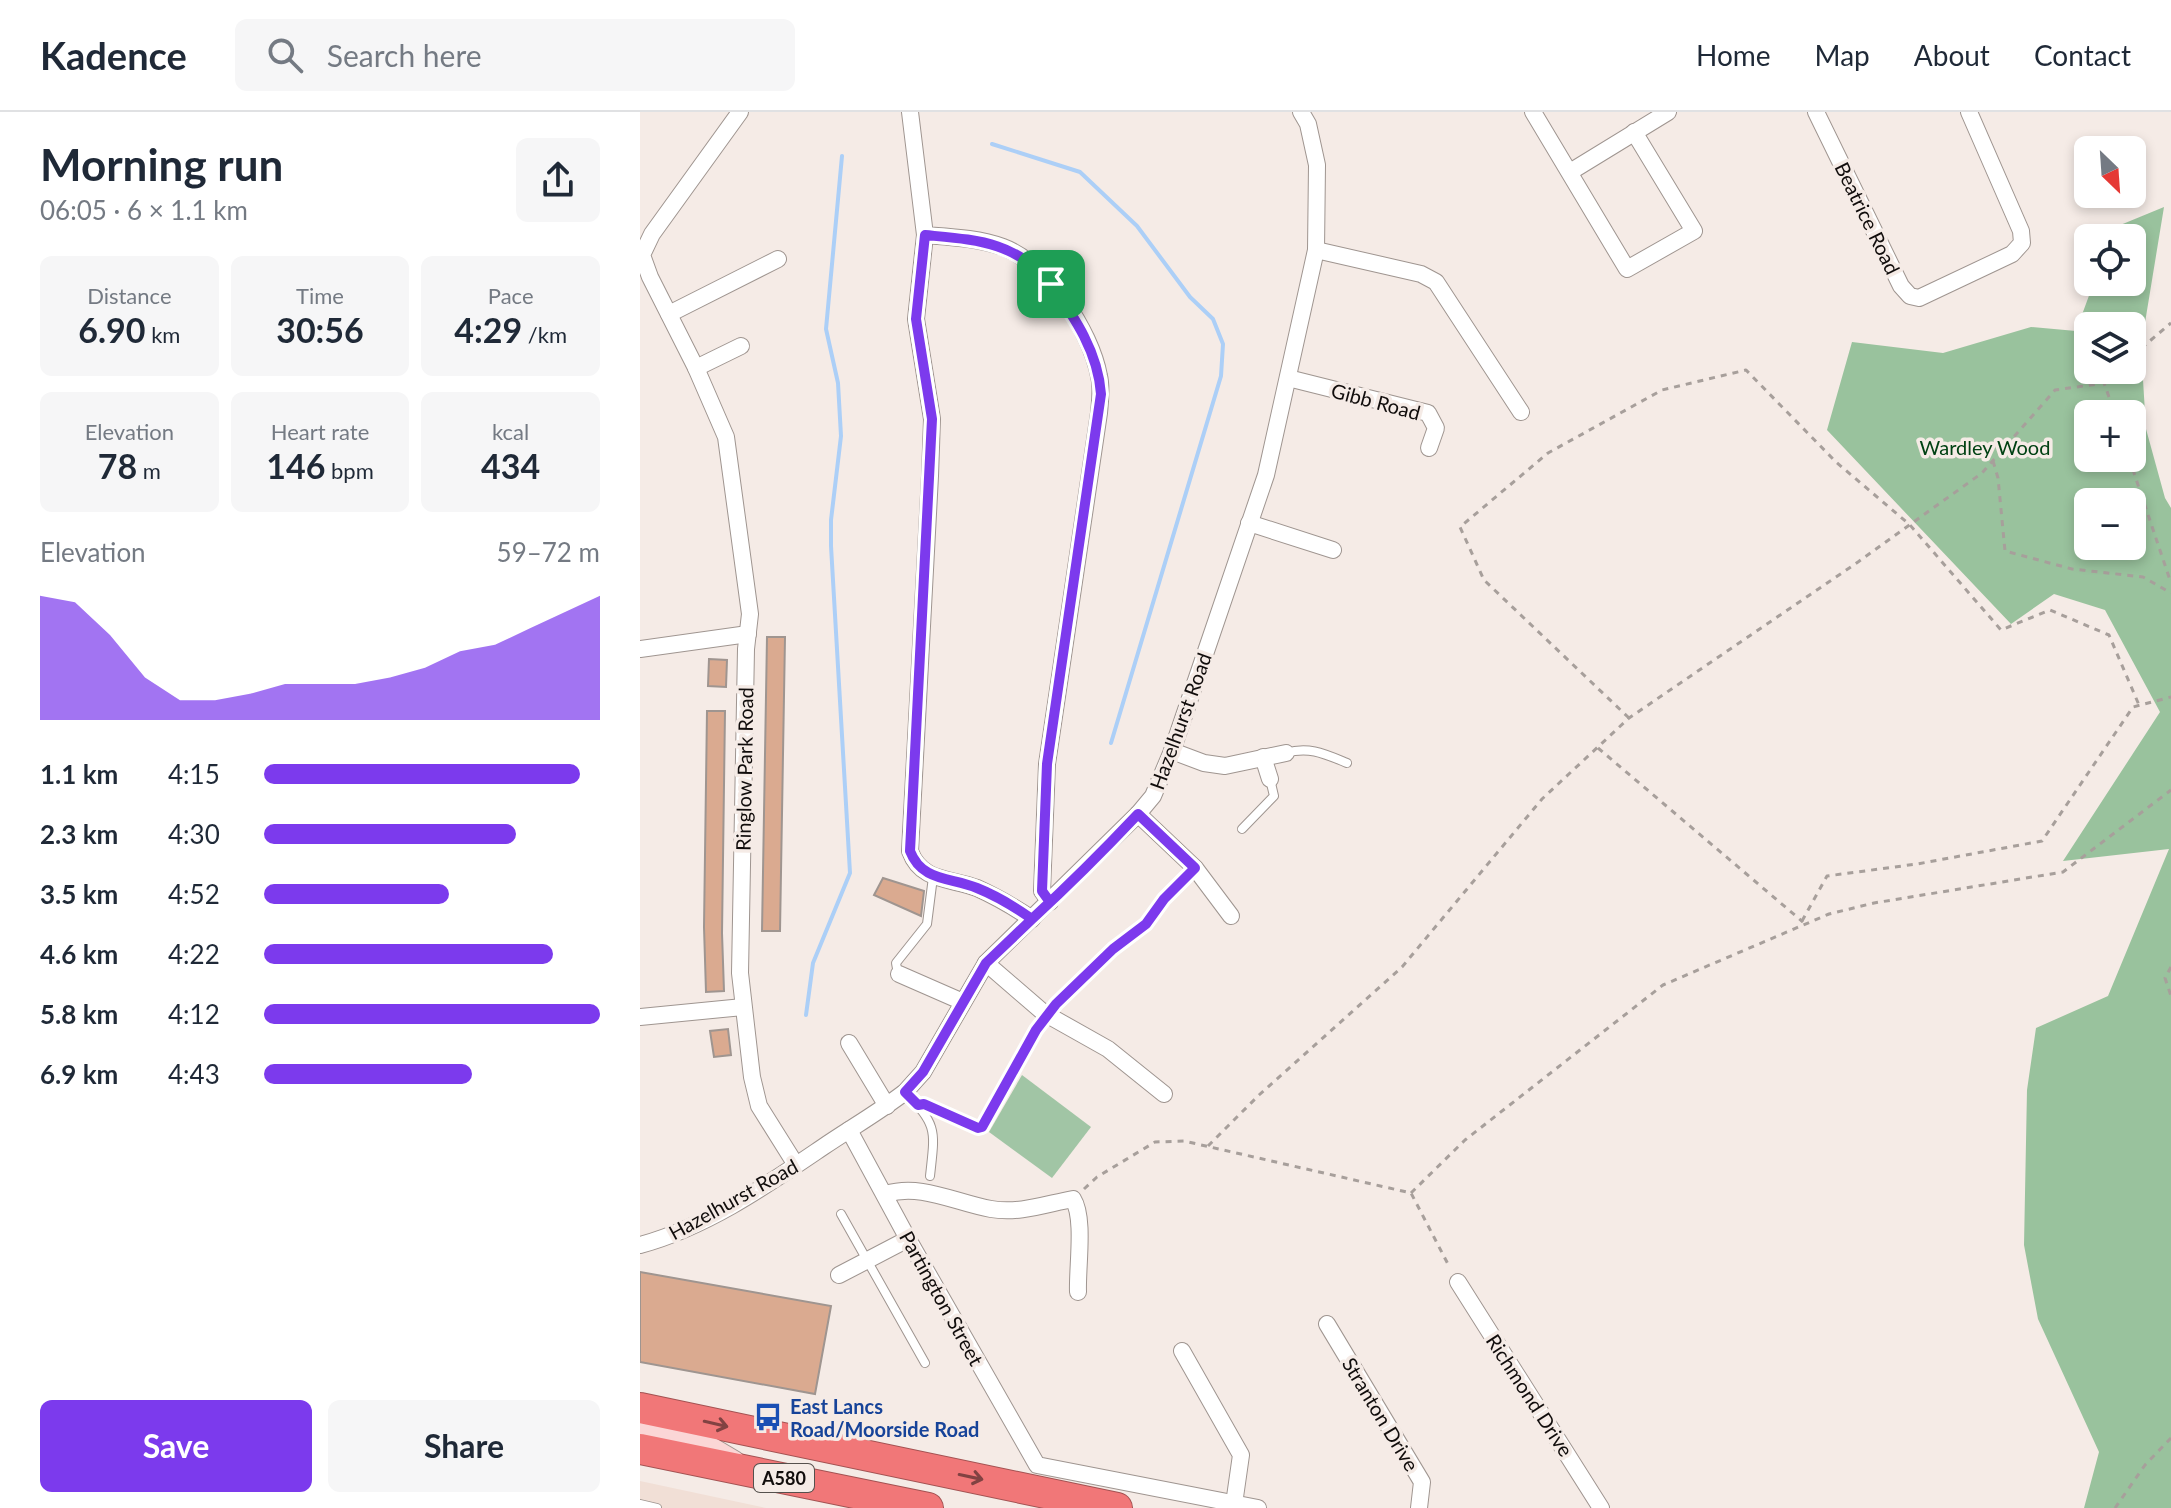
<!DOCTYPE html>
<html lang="en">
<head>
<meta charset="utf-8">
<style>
	:root { --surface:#fff; --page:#f6f6f7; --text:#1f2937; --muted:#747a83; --line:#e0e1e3; --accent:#7c3aed }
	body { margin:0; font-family:Lato,sans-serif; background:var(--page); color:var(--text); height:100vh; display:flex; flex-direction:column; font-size:30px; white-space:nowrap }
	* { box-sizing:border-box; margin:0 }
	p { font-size:26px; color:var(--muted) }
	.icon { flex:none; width:44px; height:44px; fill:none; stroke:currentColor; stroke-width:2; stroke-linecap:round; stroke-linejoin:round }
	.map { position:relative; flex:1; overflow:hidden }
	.details { display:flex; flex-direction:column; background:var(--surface); width:640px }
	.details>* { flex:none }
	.needle { width:52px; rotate:155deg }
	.tools { position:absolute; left:1434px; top:24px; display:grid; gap:16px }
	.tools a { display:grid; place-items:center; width:72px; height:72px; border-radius:12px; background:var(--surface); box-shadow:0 4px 12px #0003; font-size:40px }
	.pin { position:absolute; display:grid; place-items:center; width:68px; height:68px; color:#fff; margin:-34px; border-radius:16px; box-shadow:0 4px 12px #0006 }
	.round { display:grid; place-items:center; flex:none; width:84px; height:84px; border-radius:12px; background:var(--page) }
	.summary { display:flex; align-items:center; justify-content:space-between; height:136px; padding:0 40px }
	h1 { font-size:44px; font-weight:700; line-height:60px }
	.stats { display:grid; grid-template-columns:repeat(3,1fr); gap:12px; height:136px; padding:8px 40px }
	.stats div { display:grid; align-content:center; border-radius:12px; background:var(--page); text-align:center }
	.stats b { font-size:34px; font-weight:700 }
	.stats small { font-size:22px; font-weight:400 }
	.stats p { font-size:22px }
	.chart { height:224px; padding:16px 40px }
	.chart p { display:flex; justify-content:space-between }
	.chart svg { width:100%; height:144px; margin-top:8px; fill:var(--accent); opacity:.7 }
	.primary-button { display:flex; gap:16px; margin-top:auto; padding:16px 40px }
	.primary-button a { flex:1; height:92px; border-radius:12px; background:var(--accent); color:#fff; font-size:32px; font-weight:700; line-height:92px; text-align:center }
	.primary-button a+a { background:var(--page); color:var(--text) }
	ul { padding:0 40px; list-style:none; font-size:26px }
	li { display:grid; grid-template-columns:128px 96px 1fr; align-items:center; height:60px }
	li i { height:20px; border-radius:10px; background:var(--accent) }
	header { display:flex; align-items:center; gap:48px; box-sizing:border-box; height:112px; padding:0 40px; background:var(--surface); border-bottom:2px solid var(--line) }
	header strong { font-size:38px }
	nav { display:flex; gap:44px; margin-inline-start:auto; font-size:28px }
	.search { width:560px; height:72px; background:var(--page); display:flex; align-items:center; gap:20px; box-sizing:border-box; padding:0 28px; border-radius:12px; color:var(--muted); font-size:30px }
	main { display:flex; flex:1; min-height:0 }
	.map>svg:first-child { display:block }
	.built { fill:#f1dfd6 }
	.green { fill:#a1c5a5 }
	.forest { fill:#99c29d; fill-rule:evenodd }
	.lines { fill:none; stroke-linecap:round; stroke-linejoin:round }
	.stream { stroke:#accff7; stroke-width:4 }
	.building { fill:#daaa90; stroke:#9f9590; stroke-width:2 }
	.lane-casing { stroke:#9f9590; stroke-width:10 }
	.street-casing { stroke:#9f9590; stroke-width:18 }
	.secondary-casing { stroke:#9f9590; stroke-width:24 }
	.highway-casing { stroke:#a35252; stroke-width:32 }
	.path { stroke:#a79f9b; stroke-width:3; stroke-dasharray:6 6; stroke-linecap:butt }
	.lane { stroke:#fff; stroke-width:8 }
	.street { stroke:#fff; stroke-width:16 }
	.secondary { stroke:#fbd6d6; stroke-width:22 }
	.highway { stroke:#f17778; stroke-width:30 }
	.oneway { stroke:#814242 }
	.route-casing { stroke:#fff; stroke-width:16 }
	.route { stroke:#7c3aed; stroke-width:10 }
	.labels { text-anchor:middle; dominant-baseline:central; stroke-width:7; stroke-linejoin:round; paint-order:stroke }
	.shield { fill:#f5ebe6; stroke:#55504d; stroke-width:2 }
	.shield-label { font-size:18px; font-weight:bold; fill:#110d0c }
	.street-label { font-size:20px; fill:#110d0c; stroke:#f5ebe6 }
	.park-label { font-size:20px; fill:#004113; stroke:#f5ebe6 }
	.transit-label { font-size:20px; font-weight:bold; fill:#164399; stroke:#f5ebe6; text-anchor:start }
</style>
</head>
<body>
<header>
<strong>Kadence</strong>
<div class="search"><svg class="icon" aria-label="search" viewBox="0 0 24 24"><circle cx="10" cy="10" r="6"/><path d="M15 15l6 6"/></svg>Search here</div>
<nav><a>Home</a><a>Map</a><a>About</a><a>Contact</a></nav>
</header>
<main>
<section class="details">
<div class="summary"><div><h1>Morning run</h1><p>06:05 · 6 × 1.1 km</p></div><a class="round"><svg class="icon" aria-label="share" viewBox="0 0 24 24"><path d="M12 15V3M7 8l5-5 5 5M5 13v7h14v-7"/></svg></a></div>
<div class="stats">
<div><p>Distance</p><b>6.90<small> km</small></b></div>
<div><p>Time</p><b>30:56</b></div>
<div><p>Pace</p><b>4:29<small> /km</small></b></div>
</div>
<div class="stats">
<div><p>Elevation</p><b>78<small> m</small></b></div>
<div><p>Heart rate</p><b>146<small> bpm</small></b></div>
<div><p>kcal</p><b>434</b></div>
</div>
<div class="chart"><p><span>Elevation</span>59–72 m</p>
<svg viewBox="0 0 160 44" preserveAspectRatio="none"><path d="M0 44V6L10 8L20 18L30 31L40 38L50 38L60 36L70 33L80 33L90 33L100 31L110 28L120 23L130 21L140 16L150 11L160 6V44z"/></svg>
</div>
<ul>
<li><b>1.1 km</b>4:15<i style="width:94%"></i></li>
<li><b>2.3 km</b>4:30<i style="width:75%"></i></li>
<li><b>3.5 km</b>4:52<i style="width:55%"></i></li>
<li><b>4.6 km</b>4:22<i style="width:86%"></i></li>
<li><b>5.8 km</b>4:12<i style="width:100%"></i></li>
<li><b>6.9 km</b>4:43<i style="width:62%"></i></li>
</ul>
<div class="primary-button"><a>Save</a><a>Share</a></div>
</section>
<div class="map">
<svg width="1531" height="1396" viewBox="0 0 1531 1396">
	<rect width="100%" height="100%" fill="#f5ebe6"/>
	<path class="built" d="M0,1369L126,1396H0Z"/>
	<path class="green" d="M382,963L451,1015L412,1066L349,1020Z"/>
	<path class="forest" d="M1524,95L1501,235L1506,317L1525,386L1531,396V1396H1444L1459,1340L1398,1207L1384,1133L1387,978L1396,916L1468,884L1529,737L1423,749L1520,600L1465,498L1414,482L1371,512L1187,318L1212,230L1303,241L1391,215L1436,219L1454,170H1492V126H1470L1473,116ZM1448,214H1492V258H1448ZM1448,302H1492V346H1448ZM1448,390H1492V434H1448Z"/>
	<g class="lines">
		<g class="stream">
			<path d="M352,32L440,60L497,114L550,185L573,207L583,232L581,264L471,631"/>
			<path d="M166,903L173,851L210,761L191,434V408L201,324L198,271L186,217L202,44"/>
		</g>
	</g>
	<g class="building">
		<path d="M127,525H145L140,819H122Z"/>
		<path d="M69,547L87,548L86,575L68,574Z"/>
		<path d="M67,599H85L82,821L84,879L66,880L64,815Z"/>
		<path d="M243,766L284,779L281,804L234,783Z"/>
		<path d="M88,917L91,943L74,945L70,919Z"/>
		<path d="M0,1160L191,1194L175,1282L0,1250Z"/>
	</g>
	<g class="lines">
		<defs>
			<g id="lane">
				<path d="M646,641C669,634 685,642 707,651"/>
				<path d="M602,717L634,684L630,667"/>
				<path d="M258,862L256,851L287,812L293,765"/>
				<path d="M265,980C298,1014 295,1018 290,1064"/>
				<path d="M278,993L284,992L330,1015H342L396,918L416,892L473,837L506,812L524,787L555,756"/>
				<path d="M201,1102L285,1251"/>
				<path d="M0,1392L17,1396"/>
			</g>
			<g id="street">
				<path d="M100,0L12,122L2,143L10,165L56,256L86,325L110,502L106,537L100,861L112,965L119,994L156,1053"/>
				<path d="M270,0L285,123C311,125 338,126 363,135C406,151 451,219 459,264C462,276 460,289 459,301L407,652L402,779L410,790"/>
				<path d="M893,0L987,157L1054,119L994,20"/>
				<path d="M1176,0L1261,174L1270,184L1279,186L1372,142L1382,131L1381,119L1329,0"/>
				<path d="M930,60L1028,0"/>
				<path d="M285,123L276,207L292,307L290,364L270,739C281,770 311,766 337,776C357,785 374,795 392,807"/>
				<path d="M676,138L781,162L796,170L881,300"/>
				<path d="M29,202L138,147"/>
				<path d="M56,256L101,234"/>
				<path d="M648,266L788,301L796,316L789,336"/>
				<path d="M609,411L693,438"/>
				<path d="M0,537L108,522"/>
				<path d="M532,639L564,651L585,654L646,641"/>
				<path d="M623,645L630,667"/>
				<path d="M498,702L555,756L591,804"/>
				<path d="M346,851L404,901L468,937L524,982"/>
				<path d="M259,862L323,890"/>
				<path d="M0,905L103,895"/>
				<path d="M209,931L247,994"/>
				<path d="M209,1018L268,1127L397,1353L618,1396"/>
				<path d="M246,1082C281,1071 316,1091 351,1097C379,1102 406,1092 433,1087C445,1106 437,1155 438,1180"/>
				<path d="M0,1133C67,1115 127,1073 183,1035C211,1016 239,1000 265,980L283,960L346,851L498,702L513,684L532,639L626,363L676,138L677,53L668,12L661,0"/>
				<path d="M199,1163L268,1127"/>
				<path d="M818,1170L961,1396"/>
				<path d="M687,1212L782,1370L779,1396"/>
				<path d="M542,1239L601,1343L594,1392"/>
			</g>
			<path id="secondary" d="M0,1320L67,1334L94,1350"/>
			<g id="highway">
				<path d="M0,1296L477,1396"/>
				<path d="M0,1337L288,1396"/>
			</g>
		</defs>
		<use href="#lane" class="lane-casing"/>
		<use href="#street" class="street-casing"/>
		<use href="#secondary" class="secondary-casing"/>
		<use href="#highway" class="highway-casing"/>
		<g class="path">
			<path d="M1492,244L1531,211"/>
			<path d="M1463,268L1475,302"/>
			<path d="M1489,346L1531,471"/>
			<path d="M1353,349L1358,366L1365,439L1432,457L1503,465L1531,481"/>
			<path d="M989,606L844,468L820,415L908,341L1022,278L1106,258L1196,350L1270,413L1361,518L1410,498L1469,523L1499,593"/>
			<path d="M958,636L1163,810"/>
			<path d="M1162,809L1187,764L1277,752L1402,729L1493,595L1531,585"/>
			<path d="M1531,855L1525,866L1531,884"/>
			<path d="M568,1034L619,983L762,855L902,687L989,606L1218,450L1342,361L1415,278L1458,272L1475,258"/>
			<path d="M444,1077L457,1065L515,1030L544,1029L771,1081L810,1156"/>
			<path d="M771,1081L825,1028L1023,873L1189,802L1234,791L1423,760L1531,678"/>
			<path d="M1475,1396L1505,1353L1531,1326"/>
		</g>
		<use href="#lane" class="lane"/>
		<use href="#street" class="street"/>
		<use href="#secondary" class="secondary"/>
		<use href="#highway" class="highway"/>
	</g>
	<defs><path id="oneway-shaft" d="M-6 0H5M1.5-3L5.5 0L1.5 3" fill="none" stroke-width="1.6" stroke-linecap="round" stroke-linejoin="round" transform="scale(2)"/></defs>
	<g class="oneway">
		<use href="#oneway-shaft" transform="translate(76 1312) rotate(13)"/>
		<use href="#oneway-shaft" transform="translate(331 1365) rotate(12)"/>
	</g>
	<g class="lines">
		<defs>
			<path id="route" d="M411,172C435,206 458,240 461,282L407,652L402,779L410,790L346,851L283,960L265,980L278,993L284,992L338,1016L342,1015L396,918L416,892L473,837L506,812L524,787L555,756L498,702C464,738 429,773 392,807C375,795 357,784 337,776C311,765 282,770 270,739L292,307L276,207L285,123C337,128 375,129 411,172"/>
		</defs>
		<use href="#route" class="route-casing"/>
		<use href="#route" class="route"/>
	</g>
	<defs>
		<symbol id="bus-bare" viewBox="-9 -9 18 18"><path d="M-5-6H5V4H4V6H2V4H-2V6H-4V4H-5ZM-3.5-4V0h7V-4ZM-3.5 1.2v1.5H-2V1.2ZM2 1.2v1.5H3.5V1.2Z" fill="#1a4fb4" stroke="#f5ebe6" stroke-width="2.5" paint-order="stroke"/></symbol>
	</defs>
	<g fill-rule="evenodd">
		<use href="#bus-bare" x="108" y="1285" width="40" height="40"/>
	</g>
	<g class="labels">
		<rect class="shield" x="114" y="1352" width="60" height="28" rx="6"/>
		<g class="shield-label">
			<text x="144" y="1366">A580</text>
		</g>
		<g class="street-label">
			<text transform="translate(1228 106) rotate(64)">Beatrice Road</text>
			<text transform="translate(736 289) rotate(15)">Gibb Road</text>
			<text transform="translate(540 609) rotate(-70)">Hazelhurst Road</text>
			<text transform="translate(104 657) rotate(-89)">Ringlow Park Road</text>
			<text transform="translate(93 1087) rotate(-29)">Hazelhurst Road</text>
			<text transform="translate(302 1186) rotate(61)">Partington Street</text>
			<text transform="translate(890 1283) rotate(57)">Richmond Drive</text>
			<text transform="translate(741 1302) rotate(59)">Stranton Drive</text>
		</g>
		<g class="park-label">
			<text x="1345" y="335">Wardley Wood</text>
		</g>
		<g class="transit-label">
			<text x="150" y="1294">East Lancs<tspan x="150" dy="23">Road/Moorside Road</tspan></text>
		</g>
	</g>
</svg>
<div class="tools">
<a><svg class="needle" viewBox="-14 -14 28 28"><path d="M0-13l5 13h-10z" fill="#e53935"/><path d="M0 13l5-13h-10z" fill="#747a83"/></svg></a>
<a><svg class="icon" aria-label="locate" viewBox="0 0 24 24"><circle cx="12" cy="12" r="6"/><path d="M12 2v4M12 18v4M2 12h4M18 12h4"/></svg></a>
<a><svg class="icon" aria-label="layers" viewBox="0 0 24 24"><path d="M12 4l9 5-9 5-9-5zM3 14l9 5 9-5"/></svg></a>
<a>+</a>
<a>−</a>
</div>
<div class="pin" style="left:411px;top:172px;background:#1e9e55"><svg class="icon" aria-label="arrive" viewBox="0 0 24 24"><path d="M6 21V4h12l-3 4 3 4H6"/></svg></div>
</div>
</main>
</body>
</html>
